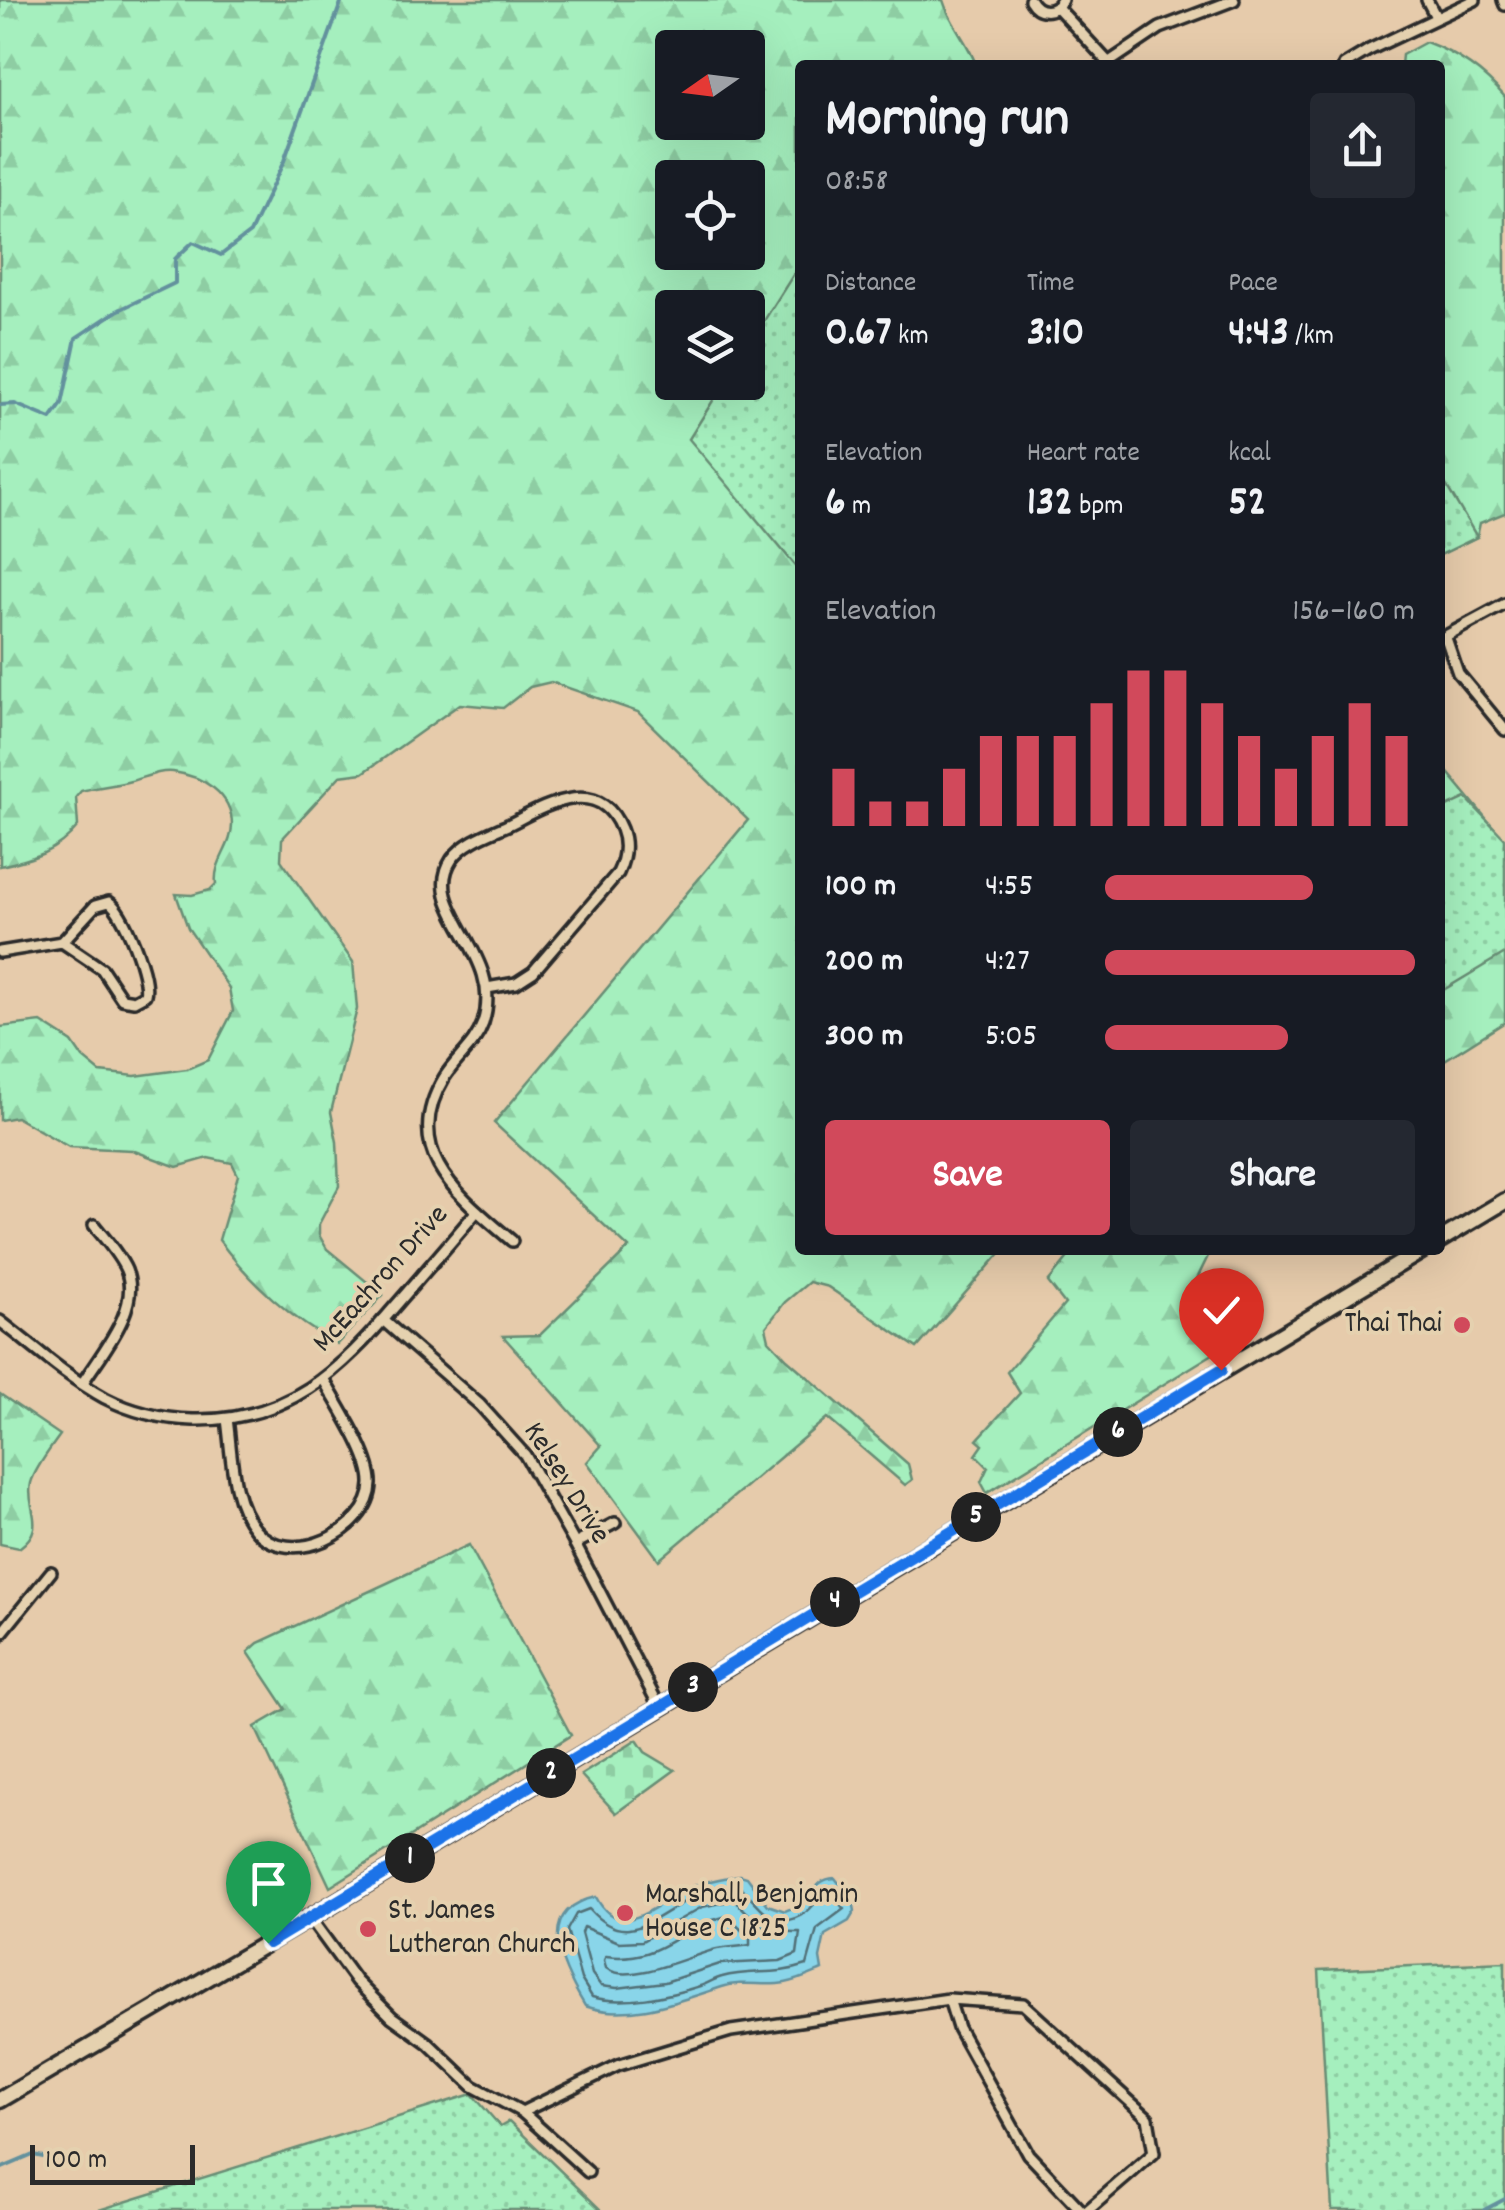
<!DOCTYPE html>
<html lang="en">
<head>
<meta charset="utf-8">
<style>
	:root { --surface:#171b24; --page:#242831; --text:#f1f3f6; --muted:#9ea1a6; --accent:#d1495b }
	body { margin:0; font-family:Dekko,sans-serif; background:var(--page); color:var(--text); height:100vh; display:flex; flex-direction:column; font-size:38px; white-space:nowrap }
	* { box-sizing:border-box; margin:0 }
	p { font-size:32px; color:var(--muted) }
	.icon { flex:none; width:55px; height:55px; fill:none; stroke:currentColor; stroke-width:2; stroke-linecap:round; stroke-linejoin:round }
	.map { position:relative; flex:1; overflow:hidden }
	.sheet { position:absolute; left:795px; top:60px; width:650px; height:1195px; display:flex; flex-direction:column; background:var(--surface); border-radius:10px; box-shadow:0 10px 40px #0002 }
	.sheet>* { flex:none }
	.needle { width:65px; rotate:256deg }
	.tools { position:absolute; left:655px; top:30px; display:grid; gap:20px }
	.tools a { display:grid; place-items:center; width:110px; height:110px; border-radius:10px; background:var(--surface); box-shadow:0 10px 40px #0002; font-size:50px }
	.scale { position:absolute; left:30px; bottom:25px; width:165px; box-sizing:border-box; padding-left:10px; border:5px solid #2b2b2b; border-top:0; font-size:28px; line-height:35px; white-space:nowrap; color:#2b2b2b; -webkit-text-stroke:8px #e5d1af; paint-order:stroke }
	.pin { position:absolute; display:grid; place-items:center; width:85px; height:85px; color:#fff; margin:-102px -42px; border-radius:50% 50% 50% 0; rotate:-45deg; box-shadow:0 0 10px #0007 }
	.pin .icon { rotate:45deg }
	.km { position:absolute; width:50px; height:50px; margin:-25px; border-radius:50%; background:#222; color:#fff; font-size:28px; line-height:50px; text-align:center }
	.round { display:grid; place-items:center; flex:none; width:105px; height:105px; border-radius:10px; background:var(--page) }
	.headline { display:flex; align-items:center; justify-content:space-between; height:170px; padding:0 30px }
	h1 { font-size:55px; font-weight:800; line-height:75px }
	.stats { display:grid; grid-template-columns:repeat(3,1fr); gap:15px; height:170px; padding:10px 30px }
	.stats div { display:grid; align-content:center }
	.stats b { font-size:42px; font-weight:800 }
	.stats small { font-size:28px; font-weight:400 }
	.stats p { font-size:28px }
	.chart { height:280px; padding:20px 30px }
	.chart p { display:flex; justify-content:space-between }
	.chart svg { width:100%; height:180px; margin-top:10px; stroke:var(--accent); stroke-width:6 }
	.button { display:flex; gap:20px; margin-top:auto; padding:20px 30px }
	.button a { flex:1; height:115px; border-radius:10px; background:var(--accent); color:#fff; font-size:40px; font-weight:800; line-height:115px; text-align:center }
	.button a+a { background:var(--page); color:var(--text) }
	ul { padding:0 30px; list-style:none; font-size:32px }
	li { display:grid; grid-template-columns:160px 120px 1fr; align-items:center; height:75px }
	li i { height:25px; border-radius:12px; background:var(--accent) }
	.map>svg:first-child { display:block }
	.forest { fill:url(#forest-firs); stroke:#688d74; stroke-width:2.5; fill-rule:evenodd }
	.cemetery { fill:url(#cemetery-stones); stroke:#688d74; stroke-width:2.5 }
	.park { fill:url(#park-dots); stroke:#688d74; stroke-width:2.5 }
	.water { fill:#89d5e9; stroke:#63919d; stroke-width:2.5 }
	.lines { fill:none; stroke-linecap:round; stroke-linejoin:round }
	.shore { stroke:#516f77; stroke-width:2.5 }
	.stream { stroke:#63919d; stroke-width:4 }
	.minor-casing { stroke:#2b2b2b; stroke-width:16 }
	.primary-casing { stroke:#2b2b2b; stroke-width:21 }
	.minor { stroke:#e5d1af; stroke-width:9 }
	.primary { stroke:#e5d1af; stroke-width:14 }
	.route-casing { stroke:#fff; stroke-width:20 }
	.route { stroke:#1a73e8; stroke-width:12 }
	.poi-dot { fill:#d1495b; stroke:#e5d1af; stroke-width:4 }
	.labels { text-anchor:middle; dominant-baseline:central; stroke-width:8; stroke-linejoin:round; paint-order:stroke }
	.street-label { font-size:30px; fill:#2b2b2b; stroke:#e5d1af }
	.poi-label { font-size:30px; fill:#2b2b2b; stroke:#e5d1af; text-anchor:start }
</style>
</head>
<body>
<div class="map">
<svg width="1505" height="2210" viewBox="0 0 1505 2210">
	<defs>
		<pattern id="forest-firs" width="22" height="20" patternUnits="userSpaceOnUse" patternTransform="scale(2.5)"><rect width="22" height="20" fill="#a5efbe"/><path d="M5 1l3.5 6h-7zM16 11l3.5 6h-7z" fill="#8ecda3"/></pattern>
		<pattern id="cemetery-stones" width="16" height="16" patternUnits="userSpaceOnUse" patternTransform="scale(2.5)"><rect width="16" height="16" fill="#a5efbe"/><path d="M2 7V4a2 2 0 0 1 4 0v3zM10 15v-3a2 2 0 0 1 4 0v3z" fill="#8ecda3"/></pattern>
		<pattern id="park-dots" width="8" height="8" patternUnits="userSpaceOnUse" patternTransform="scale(2.5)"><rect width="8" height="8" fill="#a5efbe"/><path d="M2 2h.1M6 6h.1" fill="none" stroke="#8ecda3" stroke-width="1.8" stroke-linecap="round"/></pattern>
	</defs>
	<rect width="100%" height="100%" fill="#e6cbab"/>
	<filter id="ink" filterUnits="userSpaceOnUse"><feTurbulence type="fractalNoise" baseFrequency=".01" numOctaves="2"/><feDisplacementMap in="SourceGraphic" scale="20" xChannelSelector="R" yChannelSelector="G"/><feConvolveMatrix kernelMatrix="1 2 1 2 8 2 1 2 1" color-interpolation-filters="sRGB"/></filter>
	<g filter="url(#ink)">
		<g class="forest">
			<path d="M0,0H943C950,24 968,41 976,65H800V1250H1003L917,1348L828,1287L809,1282L785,1302L766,1327L769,1340L787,1359L908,1464L912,1480L905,1485L827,1418L659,1560L587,1462L601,1446L503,1336L540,1335L629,1248L494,1123L748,820L638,712L551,682L530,687L503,708L460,704L363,773L340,776L282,839L281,860L353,962L357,1009L331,1112L337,1142L339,1186L319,1224V1235L327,1249L383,1295L337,1344C292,1320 249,1281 219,1240L238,1175L232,1163L208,1158L177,1167L132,1150L69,1147L16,1117L0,1120V1027L41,1022L72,1042L83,1058L100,1072L135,1076L187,1069L208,1060L233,1011L229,988L188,928L176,894L192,895L210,890L216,884C213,862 232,847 232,825C232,793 202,776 173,772C158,770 142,779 127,782C112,786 96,787 81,791L76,797L78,826C56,853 32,859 0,866ZM672,48H748V122H672ZM672,178H748V252H672ZM672,308H748V382H672Z"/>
			<path d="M1426,42C1458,54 1483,71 1505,97V513L1480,523L1477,537L1440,555V65H1401L1402,55Z"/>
			<path d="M1440,763L1505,841V1022L1440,1063Z"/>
			<path d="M1074,1250H1211L1192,1289L1234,1341L987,1493L981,1482L988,1467L976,1455L983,1445L977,1440L1020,1393L1007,1372L1065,1304L1048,1282Z"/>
			<path d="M0,1394L60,1435C51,1448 35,1468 31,1483C25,1509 49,1526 19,1548L0,1544Z"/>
			<path d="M469,1545L571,1735L330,1887L255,1727L286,1709L248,1652L258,1643Z"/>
		</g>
		<path class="cemetery" d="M637,1740L645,1752L675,1770L616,1813L581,1775Z"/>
		<g class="park">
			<path d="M800,264V571L689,439L724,383L748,382V346Z"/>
			<path d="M1440,475L1477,537L1440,555Z"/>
			<path d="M1466,798L1505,839V953L1440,992V810Z"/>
			<path d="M1505,1962V2210H1332L1319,1970Z"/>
			<path d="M472,2094L500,2126L509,2121L601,2210H99Z"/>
		</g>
		<path class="water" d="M740,1875L747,1877L768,1905L785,1911C787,1910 800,1905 802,1904C815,1893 815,1879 835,1878L853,1901L855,1911L849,1921L825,1935L820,1958L822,1970C810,1975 797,1981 785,1983C765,1987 743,1980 722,1987C681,2000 629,2022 585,2006C562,1968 533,1910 596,1897C622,1947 660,1898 694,1886C708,1880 725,1878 740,1875Z"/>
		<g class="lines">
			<g class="shore">
				<path d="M738,1886C760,1900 770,1936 805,1913C814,1907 819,1896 828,1890L844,1909L817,1929L807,1965C775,1976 751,1969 722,1977C714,1979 707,1984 700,1986C669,1996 623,2006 592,1997L581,1979L567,1930L576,1914L589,1909C627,1952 653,1916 692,1898C706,1891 723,1889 738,1886Z"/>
				<path d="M734,1900C761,1924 759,1933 800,1932L797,1954L780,1961L720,1964L665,1982L617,1988L601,1986L592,1974L581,1933L583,1927L619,1942L642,1941L702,1907Z"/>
				<path d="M727,1916L750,1938V1945C739,1947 728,1947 717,1949C691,1955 628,1986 606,1968L604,1960L606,1956C663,1963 675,1928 727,1916Z"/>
			</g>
			<g class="stream">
				<path d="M0,405L15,404L51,419L62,404L76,338L117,311L175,283V259L193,242L221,255L250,233L284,161L342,0"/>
				<path d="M0,2169L33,2155L74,2163"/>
				<path d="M1484,2210L1505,2199"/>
			</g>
			<defs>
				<g id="minor">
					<path d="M1030,0C1038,14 1054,14 1062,0"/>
					<path d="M1427,0L1436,17"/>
					<path d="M1503,0L1505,5"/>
					<path d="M1057,7L1108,62"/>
					<path d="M1105,65L1160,28L1234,0"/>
					<path d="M1344,65L1369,50L1475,0"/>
					<path d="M1442,638L1505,604"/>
					<path d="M1446,638L1458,673L1505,730"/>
					<path d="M0,952L62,942L95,906L109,902C124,911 150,978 145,995L134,1001L122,999L102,969L62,942"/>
					<path d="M487,988L516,983L533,972L618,873C625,858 627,844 621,829C599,774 545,806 510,824C490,833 465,841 452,859C419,909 506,953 483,1023C475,1046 456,1058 444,1078C399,1153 461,1197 512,1241"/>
					<path d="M383,1320L480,1405L525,1455L575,1544L660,1708"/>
					<path d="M0,1321C34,1347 67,1377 105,1398C132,1412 163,1419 193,1420C288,1422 340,1371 397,1304C424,1273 451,1242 477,1211"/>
					<path d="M82,1384C101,1353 142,1308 126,1270C119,1254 105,1239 94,1225"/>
					<path d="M227,1419C232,1454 231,1500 255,1529C289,1571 370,1531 371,1484C372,1456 338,1406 324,1380"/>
					<path d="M575,1544L615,1523"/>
					<path d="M0,1635L51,1572"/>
					<path d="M310,1918L356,1981L392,2017L428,2043L473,2086L522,2112L588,2172"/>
					<path d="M522,2112L619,2065L731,2031L949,1999"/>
					<path d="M1081,2210L1028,2154L958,2028L949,1999L1023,2004L1148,2118L1154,2153L1088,2210"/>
				</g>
				<g id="primary">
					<path d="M1440,1240L1505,1201"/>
					<path d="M0,2100L323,1910L1423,1250"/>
				</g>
			</defs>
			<use href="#minor" class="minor-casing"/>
			<use href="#primary" class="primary-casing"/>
			<use href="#minor" class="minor"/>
			<use href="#primary" class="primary"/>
		</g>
	</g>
	<g class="lines" filter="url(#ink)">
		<defs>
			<path id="route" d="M268,1943L1221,1370"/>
		</defs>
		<use href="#route" class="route-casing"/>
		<use href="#route" class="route"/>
	</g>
	<g class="poi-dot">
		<circle cx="1462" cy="1325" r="10"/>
		<circle cx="625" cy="1913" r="10"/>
		<circle cx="368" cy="1929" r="10"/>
	</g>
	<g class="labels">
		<g class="street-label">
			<text transform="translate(382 1280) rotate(-48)">McEachron Drive</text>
			<text transform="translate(565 1484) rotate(58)">Kelsey Drive</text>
		</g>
		<g class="poi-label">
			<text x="1442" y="1325" text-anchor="end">Thai Thai</text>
			<text x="645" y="1896">Marshall, Benjamin<tspan x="645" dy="34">House C 1825</tspan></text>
			<text x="388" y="1912">St. James<tspan x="388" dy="34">Lutheran Church</tspan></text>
		</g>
	</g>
</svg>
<div class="tools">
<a><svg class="needle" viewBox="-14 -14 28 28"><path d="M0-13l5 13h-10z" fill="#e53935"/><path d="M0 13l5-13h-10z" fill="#9ea1a6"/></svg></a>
<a><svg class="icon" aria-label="locate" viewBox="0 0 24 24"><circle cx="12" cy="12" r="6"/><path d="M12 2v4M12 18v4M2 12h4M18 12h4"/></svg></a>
<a><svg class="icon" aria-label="layers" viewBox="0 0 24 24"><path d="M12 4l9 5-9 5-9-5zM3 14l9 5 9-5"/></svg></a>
</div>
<div class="scale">100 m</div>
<div class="pin" style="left:268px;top:1943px;background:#1e9e55"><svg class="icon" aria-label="arrive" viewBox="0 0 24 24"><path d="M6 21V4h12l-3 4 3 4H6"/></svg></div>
<div class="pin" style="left:1221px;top:1370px;background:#d93025"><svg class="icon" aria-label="check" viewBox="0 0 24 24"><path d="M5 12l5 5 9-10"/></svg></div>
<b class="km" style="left:410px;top:1858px">1</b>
<b class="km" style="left:551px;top:1773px">2</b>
<b class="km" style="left:693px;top:1687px">3</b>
<b class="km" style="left:835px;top:1602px">4</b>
<b class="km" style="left:976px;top:1517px">5</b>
<b class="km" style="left:1118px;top:1432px">6</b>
<section class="sheet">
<div class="headline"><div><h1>Morning run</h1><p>08:58</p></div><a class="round"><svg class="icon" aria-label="share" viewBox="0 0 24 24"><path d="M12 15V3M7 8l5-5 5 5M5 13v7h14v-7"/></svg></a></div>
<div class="stats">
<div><p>Distance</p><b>0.67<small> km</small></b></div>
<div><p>Time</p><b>3:10</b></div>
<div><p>Pace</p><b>4:43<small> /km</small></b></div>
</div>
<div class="stats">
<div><p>Elevation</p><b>6<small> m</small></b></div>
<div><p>Heart rate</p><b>132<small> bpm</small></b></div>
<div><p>kcal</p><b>52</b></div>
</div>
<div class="chart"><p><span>Elevation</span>156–160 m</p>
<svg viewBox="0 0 160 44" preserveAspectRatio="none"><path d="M5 44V30M15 44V38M25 44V38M35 44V30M45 44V22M55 44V22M65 44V22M75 44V14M85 44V6M95 44V6M105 44V14M115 44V22M125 44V30M135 44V22M145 44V14M155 44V22"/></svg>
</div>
<ul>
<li><b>100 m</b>4:55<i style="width:67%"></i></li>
<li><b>200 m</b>4:27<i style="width:100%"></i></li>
<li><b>300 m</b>5:05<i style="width:59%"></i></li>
</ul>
<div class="button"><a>Save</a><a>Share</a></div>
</section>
</div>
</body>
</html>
